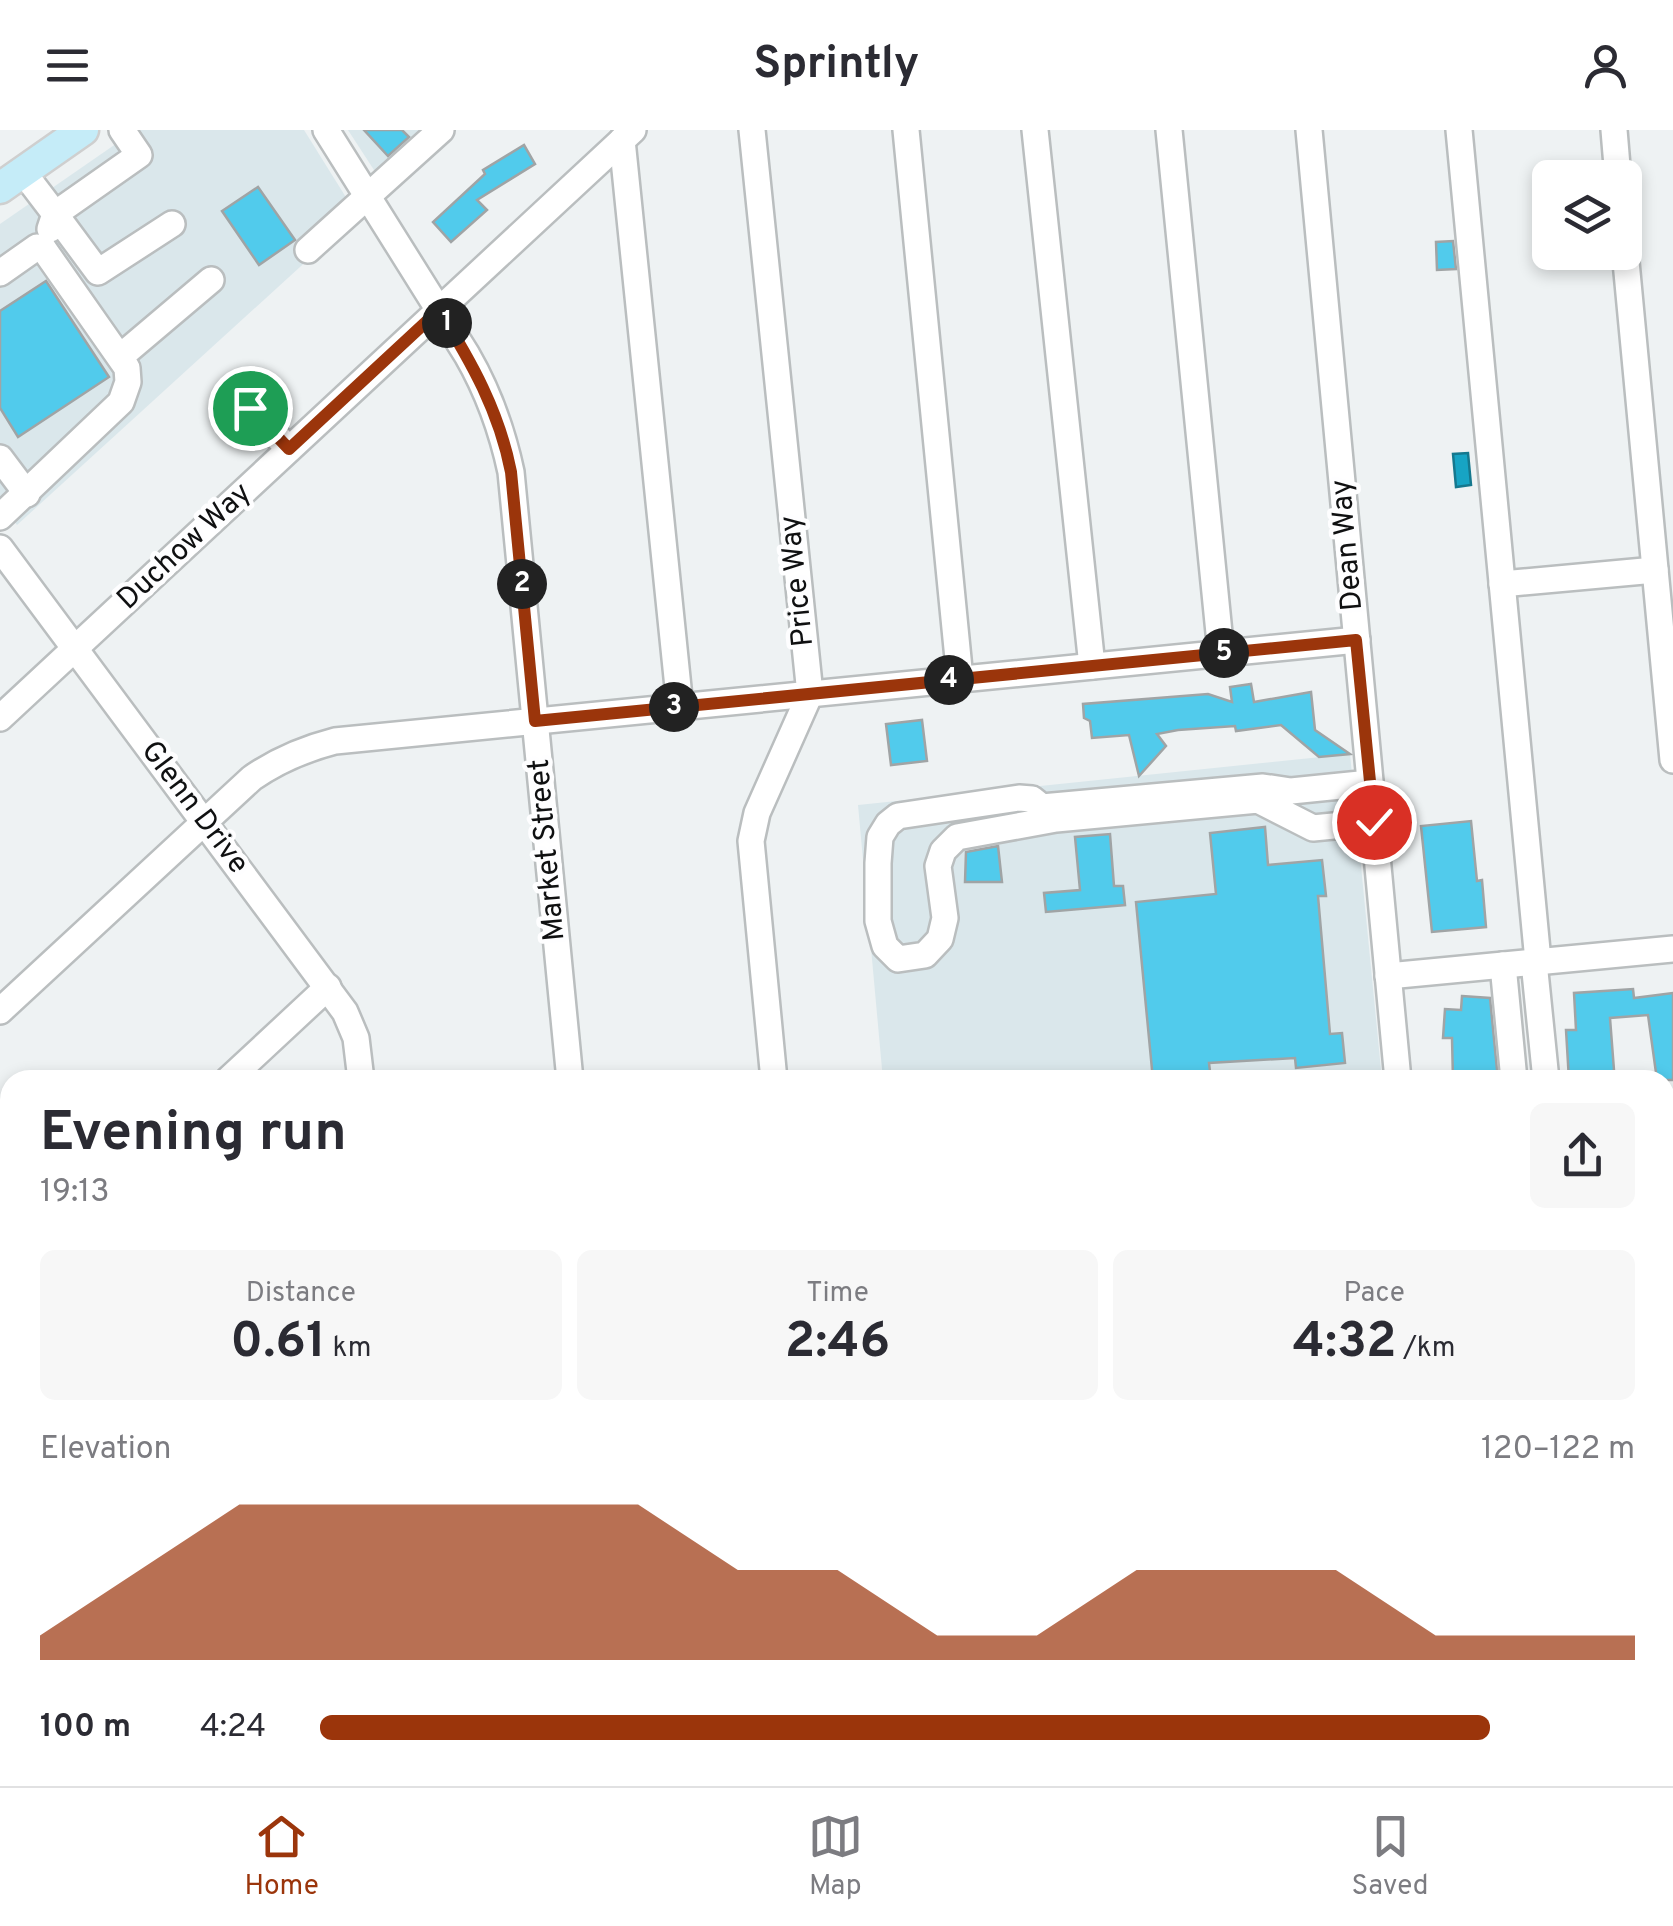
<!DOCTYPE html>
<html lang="en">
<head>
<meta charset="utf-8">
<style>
	:root { --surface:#fff; --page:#f7f7f7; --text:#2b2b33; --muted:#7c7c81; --line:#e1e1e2; --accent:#9b350b }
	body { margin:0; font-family:Overpass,sans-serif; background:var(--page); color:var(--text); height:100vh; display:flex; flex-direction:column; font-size:38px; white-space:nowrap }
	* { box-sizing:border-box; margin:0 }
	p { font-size:32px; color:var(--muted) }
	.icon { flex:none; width:55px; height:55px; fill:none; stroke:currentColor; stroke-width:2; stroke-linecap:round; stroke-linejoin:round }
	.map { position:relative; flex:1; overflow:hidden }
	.details { position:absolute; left:0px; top:940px; width:1675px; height:718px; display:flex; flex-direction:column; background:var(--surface); border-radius:30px 30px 0 0; box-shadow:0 5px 15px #0003 }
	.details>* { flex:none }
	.controls { position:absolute; left:1532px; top:30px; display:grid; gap:20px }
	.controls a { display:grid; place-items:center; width:110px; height:110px; border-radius:15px; background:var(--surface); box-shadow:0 5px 15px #0003; font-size:50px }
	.pin { position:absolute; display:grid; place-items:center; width:85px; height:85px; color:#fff; margin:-42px; border:5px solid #fff; border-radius:50%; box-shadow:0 2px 10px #0007 }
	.km { position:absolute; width:50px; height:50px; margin:-25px; border-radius:50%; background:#222; color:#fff; font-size:28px; line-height:50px; text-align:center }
	.round { display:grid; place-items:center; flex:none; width:105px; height:105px; border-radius:15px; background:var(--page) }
	.overview { display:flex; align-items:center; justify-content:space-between; height:170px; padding:0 40px }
	h1 { font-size:55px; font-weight:700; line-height:75px }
	.stats { display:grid; grid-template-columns:repeat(3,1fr); gap:15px; height:170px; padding:10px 40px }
	.stats div { display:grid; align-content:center; border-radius:15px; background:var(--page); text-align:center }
	.stats b { font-size:50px; font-weight:700 }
	.stats small { font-size:28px; font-weight:400 }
	.stats p { font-size:28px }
	.chart { height:280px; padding:20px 40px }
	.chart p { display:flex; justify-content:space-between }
	.chart svg { width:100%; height:180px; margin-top:10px; fill:var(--accent); opacity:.7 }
	ul { padding:0 40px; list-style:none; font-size:32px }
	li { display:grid; grid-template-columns:160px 120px 1fr; align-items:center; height:75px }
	li i { height:25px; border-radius:12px; background:var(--accent) }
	header { display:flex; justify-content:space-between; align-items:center; height:130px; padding:0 40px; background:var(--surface); font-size:45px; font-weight:700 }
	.dock { display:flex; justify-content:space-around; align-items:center; height:140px; border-top:2px solid var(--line); background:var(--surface); font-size:28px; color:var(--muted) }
	.dock a { display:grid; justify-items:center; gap:5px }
	.dock .current { color:var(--accent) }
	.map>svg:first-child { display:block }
	.built { fill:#dae7eb }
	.water { fill:#17a4c4; stroke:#15788e; stroke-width:2.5 }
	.building { fill:#51cbec; stroke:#a0a4a5; stroke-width:2.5 }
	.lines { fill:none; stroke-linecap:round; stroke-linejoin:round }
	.minor-casing { stroke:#babebf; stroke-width:30 }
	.major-casing { stroke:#cfcfcf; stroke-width:35 }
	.minor { stroke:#fff; stroke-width:25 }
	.major { stroke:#c5ecf8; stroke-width:30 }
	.route-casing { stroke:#fff; stroke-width:20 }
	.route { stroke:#9b350b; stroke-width:12 }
	.labels { text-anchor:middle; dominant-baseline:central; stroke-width:9; stroke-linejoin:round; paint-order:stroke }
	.street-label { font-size:30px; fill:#0f1011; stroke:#fefeff }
</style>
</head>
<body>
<header><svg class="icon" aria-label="menu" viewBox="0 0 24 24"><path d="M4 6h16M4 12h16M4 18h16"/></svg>Sprintly<svg class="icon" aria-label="person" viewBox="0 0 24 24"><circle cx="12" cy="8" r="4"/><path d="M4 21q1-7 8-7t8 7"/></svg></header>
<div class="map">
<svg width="1673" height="1656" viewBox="0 0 1673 1656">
	<rect width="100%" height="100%" fill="#eef2f3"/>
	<g class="built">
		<path d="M136,0H304L357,85L17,395L0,372V94Z"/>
		<path d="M348,0H454L387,60Z"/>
		<path d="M1350,624L1382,950H883L858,675Z"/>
	</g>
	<path class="water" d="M1468,323L1471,355L1456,357L1453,324Z"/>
	<g class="building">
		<path d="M364,0H402L409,7L388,26Z"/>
		<path d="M524,15L535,34L477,70L487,80L451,112L433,92L485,44L483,40Z"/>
		<path d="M258,57L295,110L259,135L222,81Z"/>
		<path d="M1453,111L1456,139L1437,140L1436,112Z"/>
		<path d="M46,151L109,247L18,307L0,278V181Z"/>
		<path d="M1251,554L1254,572L1311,562L1315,600L1350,624L1319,627L1281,595L1236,601L1235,596L1178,600L1157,604L1166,616L1139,646L1129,605L1092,608L1090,591L1084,588L1083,574L1208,564L1232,572L1230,557Z"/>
		<path d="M922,590L927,631L891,635L886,594Z"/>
		<path d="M1471,691L1477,751L1482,750L1486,797L1432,802L1421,696Z"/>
		<path d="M1265,697L1268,735L1322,730L1326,766H1318L1330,904L1342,903L1345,933L1296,938L1295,928L1209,933L1211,950H1153L1136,772L1216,764L1210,703Z"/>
		<path d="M1110,704L1114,756H1123L1125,775L1046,782L1044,763L1080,760L1075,707Z"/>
		<path d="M998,716L1002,752H965L966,722Z"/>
		<path d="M1633,859L1634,868L1673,863V950H1657L1648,885L1610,888L1614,940L1598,950H1569L1566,900H1576L1574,863Z"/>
		<path d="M1462,866L1490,868L1498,950H1453L1452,908H1443L1445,879L1461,880Z"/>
	</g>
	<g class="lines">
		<defs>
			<g id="minor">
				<path d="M122,0L139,25L55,84L98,142L172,94"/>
				<path d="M326,0L467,225C489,263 502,300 511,342L570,950"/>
				<path d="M752,0L810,564L757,683L751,711L774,950"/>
				<path d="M906,0L960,549"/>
				<path d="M1035,0L1092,536"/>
				<path d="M1169,0L1221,523"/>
				<path d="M1309,0L1398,950"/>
				<path d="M1459,0L1538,831"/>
				<path d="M1614,0L1618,48"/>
				<path d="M622,10L680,577"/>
				<path d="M23,42L55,84L50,99"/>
				<path d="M308,120L441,0"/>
				<path d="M1625,121L1673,630"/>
				<path d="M0,143L37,117L43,118"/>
				<path d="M120,227L211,150"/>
				<path d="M250,278L289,319"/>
				<path d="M0,328L27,364"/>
				<path d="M0,387L121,272L128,252L127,238L43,118"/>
				<path d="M0,418L345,882L356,908L361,950"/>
				<path d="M1502,454L1655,440"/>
				<path d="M0,588L633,0"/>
				<path d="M1370,653L1291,661L1263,657L1042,677L1032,669L1019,668L898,686L888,694L880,707L878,733V791L885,816L898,829L925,825L940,809L945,788L938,736L943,721L957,707L1056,689L1258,670L1313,698L1374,692"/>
				<path d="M1534,832L1546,950"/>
				<path d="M1503,835L1514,950"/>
				<path d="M1388,846L1673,819"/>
				<path d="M0,881L252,648C278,630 304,619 335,611L1357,510"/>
				<path d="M228,950L328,857"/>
				<path d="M1665,1159L1673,1158"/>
				<path d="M1665,1209H1673"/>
				<path d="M0,1229L10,1238"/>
				<path d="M1665,1322L1673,1321"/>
				<path d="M0,1526L10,1485"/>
				<path d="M1665,1564L1673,1563"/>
				<path d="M242,1648L243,1656"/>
				<path d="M1134,1656L1135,1648"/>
				<path d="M1464,1656L1466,1648"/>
				<path d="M1588,1656L1589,1648"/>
			</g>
			<path id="major" d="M0,58L83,0"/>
		</defs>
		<use href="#minor" class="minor-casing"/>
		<use href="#major" class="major-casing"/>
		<use href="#minor" class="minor"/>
		<use href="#major" class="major"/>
	</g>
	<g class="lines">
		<defs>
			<path id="route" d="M250,278L289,319L439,180C472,233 499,281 511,342L535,591L1356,510L1374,692"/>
		</defs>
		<use href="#route" class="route-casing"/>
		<use href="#route" class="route"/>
	</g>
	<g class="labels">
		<g class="street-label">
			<text transform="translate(1348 415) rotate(-95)">Dean Way</text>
			<text transform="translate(185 417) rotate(-43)">Duchow Way</text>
			<text transform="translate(798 451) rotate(-96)">Price Way</text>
			<text transform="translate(194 678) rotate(53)">Glenn Drive</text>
			<text transform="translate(548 720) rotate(-95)">Market Street</text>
		</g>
	</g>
</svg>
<div class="controls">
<a><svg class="icon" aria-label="layers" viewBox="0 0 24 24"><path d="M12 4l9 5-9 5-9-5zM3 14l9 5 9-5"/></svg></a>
</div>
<div class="pin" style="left:250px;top:278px;background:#1e9e55"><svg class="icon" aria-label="arrive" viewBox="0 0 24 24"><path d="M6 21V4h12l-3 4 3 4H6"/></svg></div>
<div class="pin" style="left:1374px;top:692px;background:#d93025"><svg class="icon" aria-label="check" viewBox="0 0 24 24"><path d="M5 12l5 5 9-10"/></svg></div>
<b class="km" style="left:447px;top:193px">1</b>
<b class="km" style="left:522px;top:454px">2</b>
<b class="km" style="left:674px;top:577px">3</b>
<b class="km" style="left:949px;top:550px">4</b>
<b class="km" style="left:1224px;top:523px">5</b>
<section class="details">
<div class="overview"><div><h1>Evening run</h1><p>19:13</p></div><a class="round"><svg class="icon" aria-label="share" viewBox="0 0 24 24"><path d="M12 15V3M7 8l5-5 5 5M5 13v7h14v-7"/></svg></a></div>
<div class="stats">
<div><p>Distance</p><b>0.61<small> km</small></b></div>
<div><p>Time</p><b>2:46</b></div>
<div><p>Pace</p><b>4:32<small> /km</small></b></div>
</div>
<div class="chart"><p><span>Elevation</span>120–122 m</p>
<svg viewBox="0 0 160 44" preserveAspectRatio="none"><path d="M0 44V38L10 22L20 6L30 6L40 6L50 6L60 6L70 22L80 22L90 38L100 38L110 22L120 22L130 22L140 38L150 38L160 38V44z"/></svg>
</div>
<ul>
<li><b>100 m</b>4:24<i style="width:89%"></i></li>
</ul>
</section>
</div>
<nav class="dock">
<a class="current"><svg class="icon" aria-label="home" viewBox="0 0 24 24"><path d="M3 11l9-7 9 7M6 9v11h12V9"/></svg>Home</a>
<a><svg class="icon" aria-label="map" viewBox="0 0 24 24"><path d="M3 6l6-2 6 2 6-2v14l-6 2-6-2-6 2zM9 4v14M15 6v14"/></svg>Map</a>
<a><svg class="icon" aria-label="saved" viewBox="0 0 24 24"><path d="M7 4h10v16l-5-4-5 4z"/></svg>Saved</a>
</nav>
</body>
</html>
